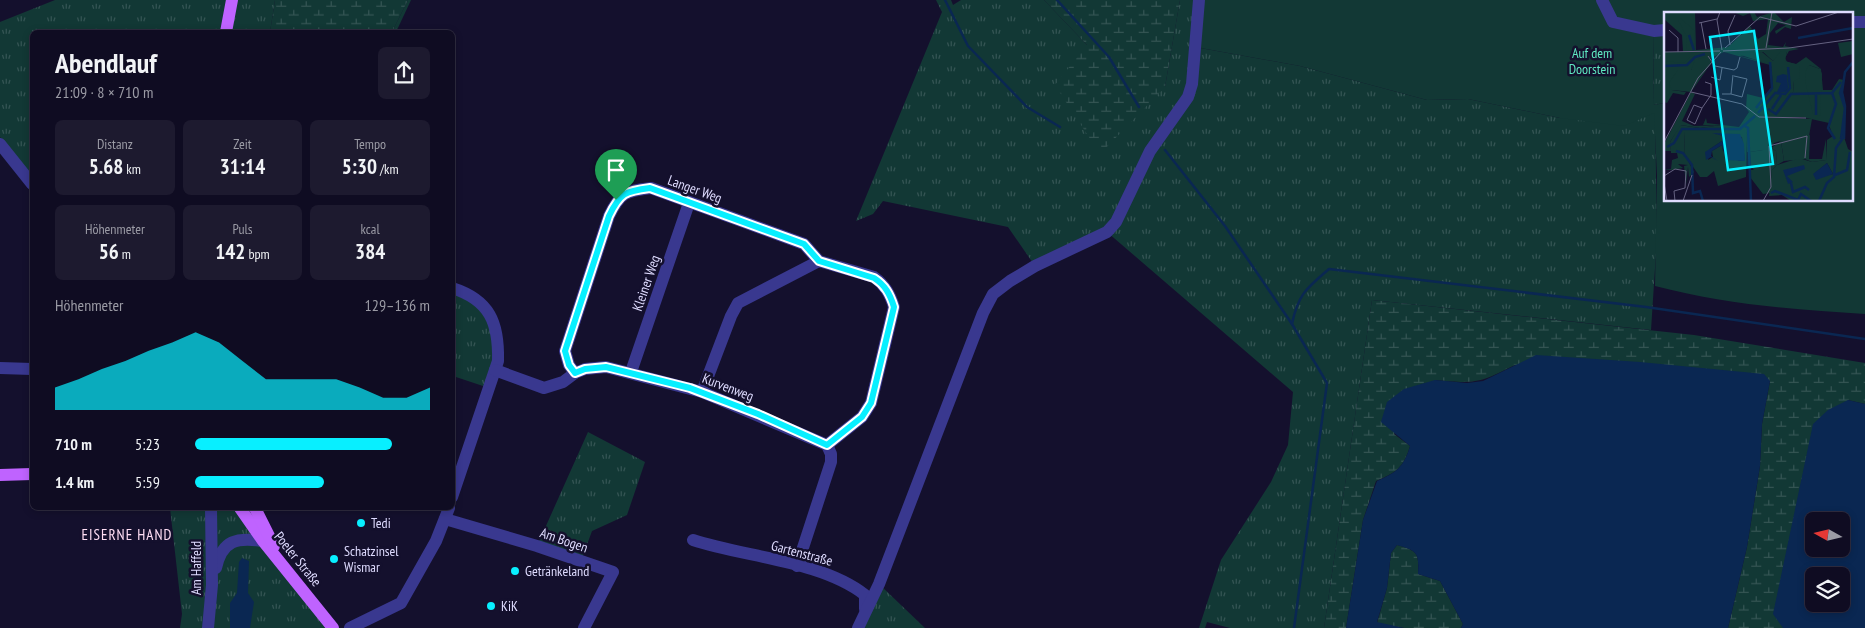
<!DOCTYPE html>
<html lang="de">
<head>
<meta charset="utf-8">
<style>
	:root { --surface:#0f0c22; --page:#1d1a2f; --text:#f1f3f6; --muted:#9b9ba5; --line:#2f2c40; --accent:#08efff }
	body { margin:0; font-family:"PT Sans Narrow",sans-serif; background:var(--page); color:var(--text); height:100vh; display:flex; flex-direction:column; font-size:19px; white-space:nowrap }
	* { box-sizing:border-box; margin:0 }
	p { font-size:16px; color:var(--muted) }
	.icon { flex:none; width:28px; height:28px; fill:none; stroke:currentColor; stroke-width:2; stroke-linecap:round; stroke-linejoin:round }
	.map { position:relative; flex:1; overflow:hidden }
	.drawer { position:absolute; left:30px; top:30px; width:425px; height:480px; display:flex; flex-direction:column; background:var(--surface); border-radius:8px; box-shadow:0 2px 8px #0003,0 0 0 1px var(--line) }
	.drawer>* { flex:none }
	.needle { width:32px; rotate:278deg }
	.fabs { position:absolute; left:1805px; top:512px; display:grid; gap:10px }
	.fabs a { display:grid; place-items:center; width:45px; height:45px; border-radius:8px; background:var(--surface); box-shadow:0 2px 8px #0003,0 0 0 1px var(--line); font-size:25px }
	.pin { position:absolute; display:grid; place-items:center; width:42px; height:42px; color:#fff; margin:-51px -21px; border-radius:50% 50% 50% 0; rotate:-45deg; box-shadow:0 0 5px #0007 }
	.pin .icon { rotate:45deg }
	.round { display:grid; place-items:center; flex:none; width:52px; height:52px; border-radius:8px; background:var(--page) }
	.summary { display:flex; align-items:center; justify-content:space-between; height:85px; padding:0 25px }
	h1 { font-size:28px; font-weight:800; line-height:38px }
	.metrics { display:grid; grid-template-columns:repeat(3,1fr); gap:8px; height:85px; padding:5px 25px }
	.metrics div { display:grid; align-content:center; border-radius:8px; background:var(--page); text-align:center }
	.metrics b { font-size:21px; font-weight:800 }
	.metrics small { font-size:14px; font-weight:400 }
	.metrics p { font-size:14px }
	.chart { height:140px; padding:10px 25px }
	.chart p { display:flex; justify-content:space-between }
	.chart svg { width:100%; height:90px; margin-top:5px; fill:var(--accent); opacity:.7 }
	ul { padding:0 25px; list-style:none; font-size:16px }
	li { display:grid; grid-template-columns:80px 60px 1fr; align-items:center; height:38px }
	li i { height:12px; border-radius:6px; background:var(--accent) }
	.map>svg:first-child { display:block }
	.grass { fill:url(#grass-tufts) }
	.wetland { fill:url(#wetland-marsh) }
	.garden { fill:#123835; fill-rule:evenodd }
	.water { fill:#0a2752; fill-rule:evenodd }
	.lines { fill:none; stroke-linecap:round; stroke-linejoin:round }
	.stream { stroke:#0a2752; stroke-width:2.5 }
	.minor { stroke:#39388f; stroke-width:12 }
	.major { stroke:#bf63ff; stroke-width:12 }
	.route-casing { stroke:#fff; stroke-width:10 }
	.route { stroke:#08efff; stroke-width:6 }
	.poi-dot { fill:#08efff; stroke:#14102d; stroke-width:2 }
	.labels { text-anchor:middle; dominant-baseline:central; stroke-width:5; stroke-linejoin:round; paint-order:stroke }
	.park-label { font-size:14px; fill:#5fe8c1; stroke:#14102d }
	.street-label { font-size:14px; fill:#dfdcff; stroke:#14102d }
	.poi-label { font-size:14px; fill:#dfdcff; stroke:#14102d; text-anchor:start }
	.neighbourhood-label { font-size:15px; letter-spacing:1px; fill:#ffdef4; stroke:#14102d }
	.inset-river { fill:none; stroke:#0a2752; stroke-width:2.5 }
	.inset-road { fill:none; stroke:#656281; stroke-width:1 }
	.view { fill:#08efff; fill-opacity:0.15; stroke:#08efff; stroke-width:2.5 }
	.inset-edge { fill:none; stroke:#dfdcff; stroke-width:2.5 }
</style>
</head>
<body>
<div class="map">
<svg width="1865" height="628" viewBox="0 0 1865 628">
	<defs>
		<pattern id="grass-tufts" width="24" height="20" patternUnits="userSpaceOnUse" patternTransform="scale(1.25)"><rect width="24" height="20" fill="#123835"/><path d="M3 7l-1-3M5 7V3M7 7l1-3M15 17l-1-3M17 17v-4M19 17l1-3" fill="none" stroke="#345453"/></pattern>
		<pattern id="wetland-marsh" width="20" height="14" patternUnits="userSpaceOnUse" patternTransform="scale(1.25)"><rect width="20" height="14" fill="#123835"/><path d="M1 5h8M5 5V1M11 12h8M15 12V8" fill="none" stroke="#345453"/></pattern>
	</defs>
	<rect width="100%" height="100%" fill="#14102d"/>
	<g class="grass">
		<path d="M55,0H275L270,32H32V177L0,137V22Z"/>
		<path d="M408,0H411L396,32H392Z"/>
		<path d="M936,0H951L953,5L961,0H1044L1087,45L1165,87L1180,0H1199L1195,47L1300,66L1427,100L1468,99L1560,118L1655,112L1657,237L1651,330L1372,300L1324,628H1230L1207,622L1205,628H1199L1221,560L1271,482L1288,445L1293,392L1107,232L1035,266L1008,227L883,201L873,214L856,221L942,12Z"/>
		<path d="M1665,30V103L1653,105L1654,31Z"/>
		<path d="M453,288L481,303L499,340L489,388L453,376Z"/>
		<path d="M588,432L645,462L627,515L592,531L581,561L537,546Z"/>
		<path d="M170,508H255L280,559L333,628H180L182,614Z"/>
		<path d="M879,584L925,628H858Z"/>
	</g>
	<g class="wetland">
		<path d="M275,0H408L392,32H270Z"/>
		<path d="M1044,0H1180L1165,87L1100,154L1055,85L1087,45Z"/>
		<path d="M1372,300L1694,335L1865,363V404L1848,400L1783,628H1728L1747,547L1760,466L1762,424L1770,381L1515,365C1479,383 1476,384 1435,380L1394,434L1410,446C1404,467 1396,473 1376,481L1363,520L1346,628H1324Z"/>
		<path d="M1397,545C1418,551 1419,553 1418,574L1440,581L1463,624L1461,628H1404L1377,623L1387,588L1391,553Z"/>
	</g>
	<path class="garden" d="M1199,0H1865V314C1794,310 1724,304 1655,286L1657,176L1654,113L1624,126L1560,118L1468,99L1427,100L1300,66L1195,47ZM1665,14H1851V200H1665V103L1653,105L1654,31L1665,30Z"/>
	<g class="water">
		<path d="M1536,355L1640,362L1764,374L1770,381L1762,424L1760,466L1747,547L1728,628H1461L1463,624L1440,581L1418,574C1419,553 1418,551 1397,545L1391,553L1387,588L1377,622L1404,628H1346L1363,520L1377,481C1396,473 1404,467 1410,446L1381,422L1387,402L1404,389L1435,380L1467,383L1483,381Z"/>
		<path d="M1848,400L1865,404V628H1783L1773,614L1813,424L1828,410ZM1814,521H1841V549H1814ZM1814,576H1841V604H1814Z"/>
		<path d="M242,558L249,561L248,593L254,602L250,628H230V603L237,593L239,562Z"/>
	</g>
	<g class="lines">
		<g class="stream">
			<path d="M945,0L968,46L1027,107L1060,127"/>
			<path d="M1057,0L1109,57L1139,107"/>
			<path d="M1165,150L1225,226L1292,324L1327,383L1294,628"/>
			<path d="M1292,324C1298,294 1307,288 1329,269L1646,307L1865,339"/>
		</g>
		<g class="minor">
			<path d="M1602,0L1613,22L1654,31L1665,30"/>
			<path d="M1851,22H1865"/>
			<path d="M0,144L32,184"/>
			<path d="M452,288C490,300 499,323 498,361L452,497"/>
			<path d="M0,368L32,369"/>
			<path d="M495,370L544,388L563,382L575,373L585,369L606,367L702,392L827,445L831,454V462L797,566"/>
			<path d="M631,372L689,203"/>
			<path d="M575,373L569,365L565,351L609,216C620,193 625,191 651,188L804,244L819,261L874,277C885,285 890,294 894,307L871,403L862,417L827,445"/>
			<path d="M702,392L731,316L738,303L819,261"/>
			<path d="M445,519L537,546L613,572L584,628"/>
			<path d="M693,540C745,557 822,561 865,595V609"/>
			<path d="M216,568C222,540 237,537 263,541"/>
			<path d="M208,628L212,585L211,508"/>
			<path d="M350,628L401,603L436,541L449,508"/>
			<path d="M858,628L879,584L983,313L993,294L1010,281L1035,266L1107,232L1116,222L1150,151L1188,97L1192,84L1199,0"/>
		</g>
		<g class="major">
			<path d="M226,32L232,0"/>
			<path d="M0,475L32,474"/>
			<path d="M240,508L263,541L333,628"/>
			<path d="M255,508L274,546"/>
		</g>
	</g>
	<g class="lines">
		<defs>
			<path id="route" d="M650,188L804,244L819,261L874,278C885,285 890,294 894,307L871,403L862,417L827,445L758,414L690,388L606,367L585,369L575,373L569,365L565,351L609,216C620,193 625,191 650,188Z"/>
		</defs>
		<use href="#route" class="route-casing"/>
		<use href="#route" class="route"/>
	</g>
	<g class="poi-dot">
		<circle cx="361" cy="523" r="5"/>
		<circle cx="334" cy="559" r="5"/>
		<circle cx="515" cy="571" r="5"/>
		<circle cx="491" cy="606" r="5"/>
	</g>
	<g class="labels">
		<g class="park-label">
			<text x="1592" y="53">Auf dem<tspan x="1592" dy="16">Doorstein</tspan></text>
		</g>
		<g class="street-label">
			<text transform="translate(695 189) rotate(20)">Langer Weg</text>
			<text transform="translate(646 283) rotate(-71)">Kleiner Weg</text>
			<text transform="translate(728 387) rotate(21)">Kurvenweg</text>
			<text transform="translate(564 540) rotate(19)">Am Bogen</text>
			<text transform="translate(802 553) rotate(15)">Gartenstraße</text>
			<text transform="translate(298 559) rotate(51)">Poeler Straße</text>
			<text transform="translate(196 568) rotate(-90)">Am Haffeld</text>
		</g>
		<g class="poi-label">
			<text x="371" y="523">Tedi</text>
			<text x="344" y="551">Schatzinsel<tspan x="344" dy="16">Wismar</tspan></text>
			<text x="525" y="571">Getränkeland</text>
			<text x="501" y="606">KiK</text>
		</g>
		<g class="neighbourhood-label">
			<text x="127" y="534">EISERNE HAND</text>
		</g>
	</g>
	<g transform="translate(1664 12)">
		<rect width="189" height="189" fill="#14102d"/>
		<path d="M0,0H31L32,38L64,35L86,14L94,27L102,22L104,7L89,9L86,1L79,4L69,0H90L93,5L110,0L120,10L128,5L127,17L121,15L112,22L111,19L122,13L114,11L106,21L104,33L119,35L122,30L121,34L135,37L125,39L121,46L123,50L132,52L142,45L157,57L159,78H168L172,91L165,111L138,105H99V138L86,140H83L82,120H20L21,143L30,160L25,165L24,155L22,173L20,154L24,153L14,152L19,156L7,158L0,157H7L8,148L14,146L13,141H7L6,130L16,113L36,116L58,113H39L42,106L43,111L75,115L85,100L82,96L83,82L99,86L108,75L106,53L60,40L31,53L8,78L22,80L20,83L9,81L3,91L0,90V40H19L18,23L0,7ZM99,40L109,49L123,40L120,49L127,53L130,69L129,80L96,103L91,99L103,91L102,85L109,74L107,52L76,44ZM145,53L156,57V104ZM146,123L145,147H158L162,127V148L148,150L141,147L143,124ZM117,129L120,149L113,153L112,139L107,136Z" fill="#123835" fill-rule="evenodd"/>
		<path d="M189,29V42L177,45L174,31Z" fill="#123835"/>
		<path d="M16,6L30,18L31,38H22L23,25L14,8ZM123,39L121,49L135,53L136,66L130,69L129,80L114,102L96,103L90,99L103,91L99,87L109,74L107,53L71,41L98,40L109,49L116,40ZM27,44L31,47V53L27,58L11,62L5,71L6,82L0,87V65L3,63L0,49L20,51ZM145,53L156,57L158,62L156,104L149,102L142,73L141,60ZM175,67L180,68V72L177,81L182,96L179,122L184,137L189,140V189H127L118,183L105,184L108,158L113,153L135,146L148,150L162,148L163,128L169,124L165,113L172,92L168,78ZM163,151L169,162L153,166L150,162ZM20,120H83L82,165L54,174L50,159L43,165H36L21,143ZM48,122L78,125L81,149H75L59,139L58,133L48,139L49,145L44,148L46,137L58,129L59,123Z" fill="#123835" fill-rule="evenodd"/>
		<path d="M44,44L48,50L27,80L31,82L18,109L30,114L58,113L36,116L17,113L6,130L7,139H0V132L27,80L8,78L5,71L14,58H27L31,48ZM99,105L148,107L141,147L120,149L117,129L110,131L107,136L112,139L113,153L108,158L106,181L99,182L86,165V158H90L87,155L86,140L99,138Z" fill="#123835"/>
		<path d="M119,62L123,63L124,76L121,80H113L117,71L112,70L113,64ZM48,121L76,122L80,132L81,149L62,148L58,133L48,139L47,144L54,149L47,145L42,148L41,140L58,129L59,124ZM163,151L169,162L152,168L149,162ZM140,153L141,157L123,164L129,170L124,172L119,158Z" fill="#0a2752"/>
		<path class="inset-river" d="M25,23L30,38M134,26L189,16M0,54L23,53L31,45L41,42M112,81L121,82L126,76L124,55M92,96L108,76L106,50M104,97L112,102L127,82L168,81M108,97L117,83M94,101L112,80M152,103V83M81,114L84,116L87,189M171,127L164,116L172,92L168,81L177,70M177,127L181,96L176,81L179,72M180,127L181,94L178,80L181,60L189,50M3,135L10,131L18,117H76L91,104M12,139L19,141L28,153L29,181L36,179L39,189M171,163L183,158L186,140M127,171L129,180L141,175L145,178M107,181L111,179L134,188L137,182L147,189M155,189L163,171L170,165L172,136L179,126"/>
		<path class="inset-road" d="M56,0L53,8L58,38M37,10L42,37M35,11L53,7M5,18L14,26V40M66,33L64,19L71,3M61,36L96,5L132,14L175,0M102,36L108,0M59,39L125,36L189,27M0,40L56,39M44,44L51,54L70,58L73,56L76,45M47,65L56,68L58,56M27,80L78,92L95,105L142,106M58,82H67L69,63M67,82L78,85L83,67L70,64M30,93L38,96L31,112L23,108ZM38,96L47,83V72L41,70M0,130L34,66L57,40M0,164L11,157L22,159L21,176L10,179L11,189M0,171L3,189M19,189L28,163M99,189L107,175L105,134L143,124L141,146"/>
		<path class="view" d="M90,19L109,152L64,158L46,25Z"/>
		<rect width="189" height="189" class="inset-edge"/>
	</g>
</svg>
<div class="fabs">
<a><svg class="needle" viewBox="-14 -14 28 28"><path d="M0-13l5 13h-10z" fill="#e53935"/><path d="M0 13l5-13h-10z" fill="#9b9ba5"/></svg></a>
<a><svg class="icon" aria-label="layers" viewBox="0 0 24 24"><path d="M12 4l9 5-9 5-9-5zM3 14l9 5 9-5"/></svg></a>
</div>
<div class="pin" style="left:616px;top:200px;background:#1e9e55"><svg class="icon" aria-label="arrive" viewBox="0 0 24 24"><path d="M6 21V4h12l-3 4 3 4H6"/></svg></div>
<section class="drawer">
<div class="summary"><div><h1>Abendlauf</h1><p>21:09 · 8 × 710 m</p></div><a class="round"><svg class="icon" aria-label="share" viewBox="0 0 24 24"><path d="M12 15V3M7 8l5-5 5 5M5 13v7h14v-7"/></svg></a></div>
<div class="metrics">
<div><p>Distanz</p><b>5.68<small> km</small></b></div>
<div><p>Zeit</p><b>31:14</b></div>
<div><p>Tempo</p><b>5:30<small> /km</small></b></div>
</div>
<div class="metrics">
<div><p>Höhenmeter</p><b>56<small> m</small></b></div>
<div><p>Puls</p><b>142<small> bpm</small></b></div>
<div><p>kcal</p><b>384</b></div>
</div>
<div class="chart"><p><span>Höhenmeter</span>129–136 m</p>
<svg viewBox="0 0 160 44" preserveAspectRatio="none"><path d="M0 44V33L10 29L20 24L30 20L40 15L50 11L60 6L70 11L80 20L90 29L100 29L110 29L120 29L130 33L140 38L150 38L160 33V44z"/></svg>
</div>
<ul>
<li><b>710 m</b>5:23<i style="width:84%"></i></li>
<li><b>1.4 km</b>5:59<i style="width:55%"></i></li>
</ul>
</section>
</div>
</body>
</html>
